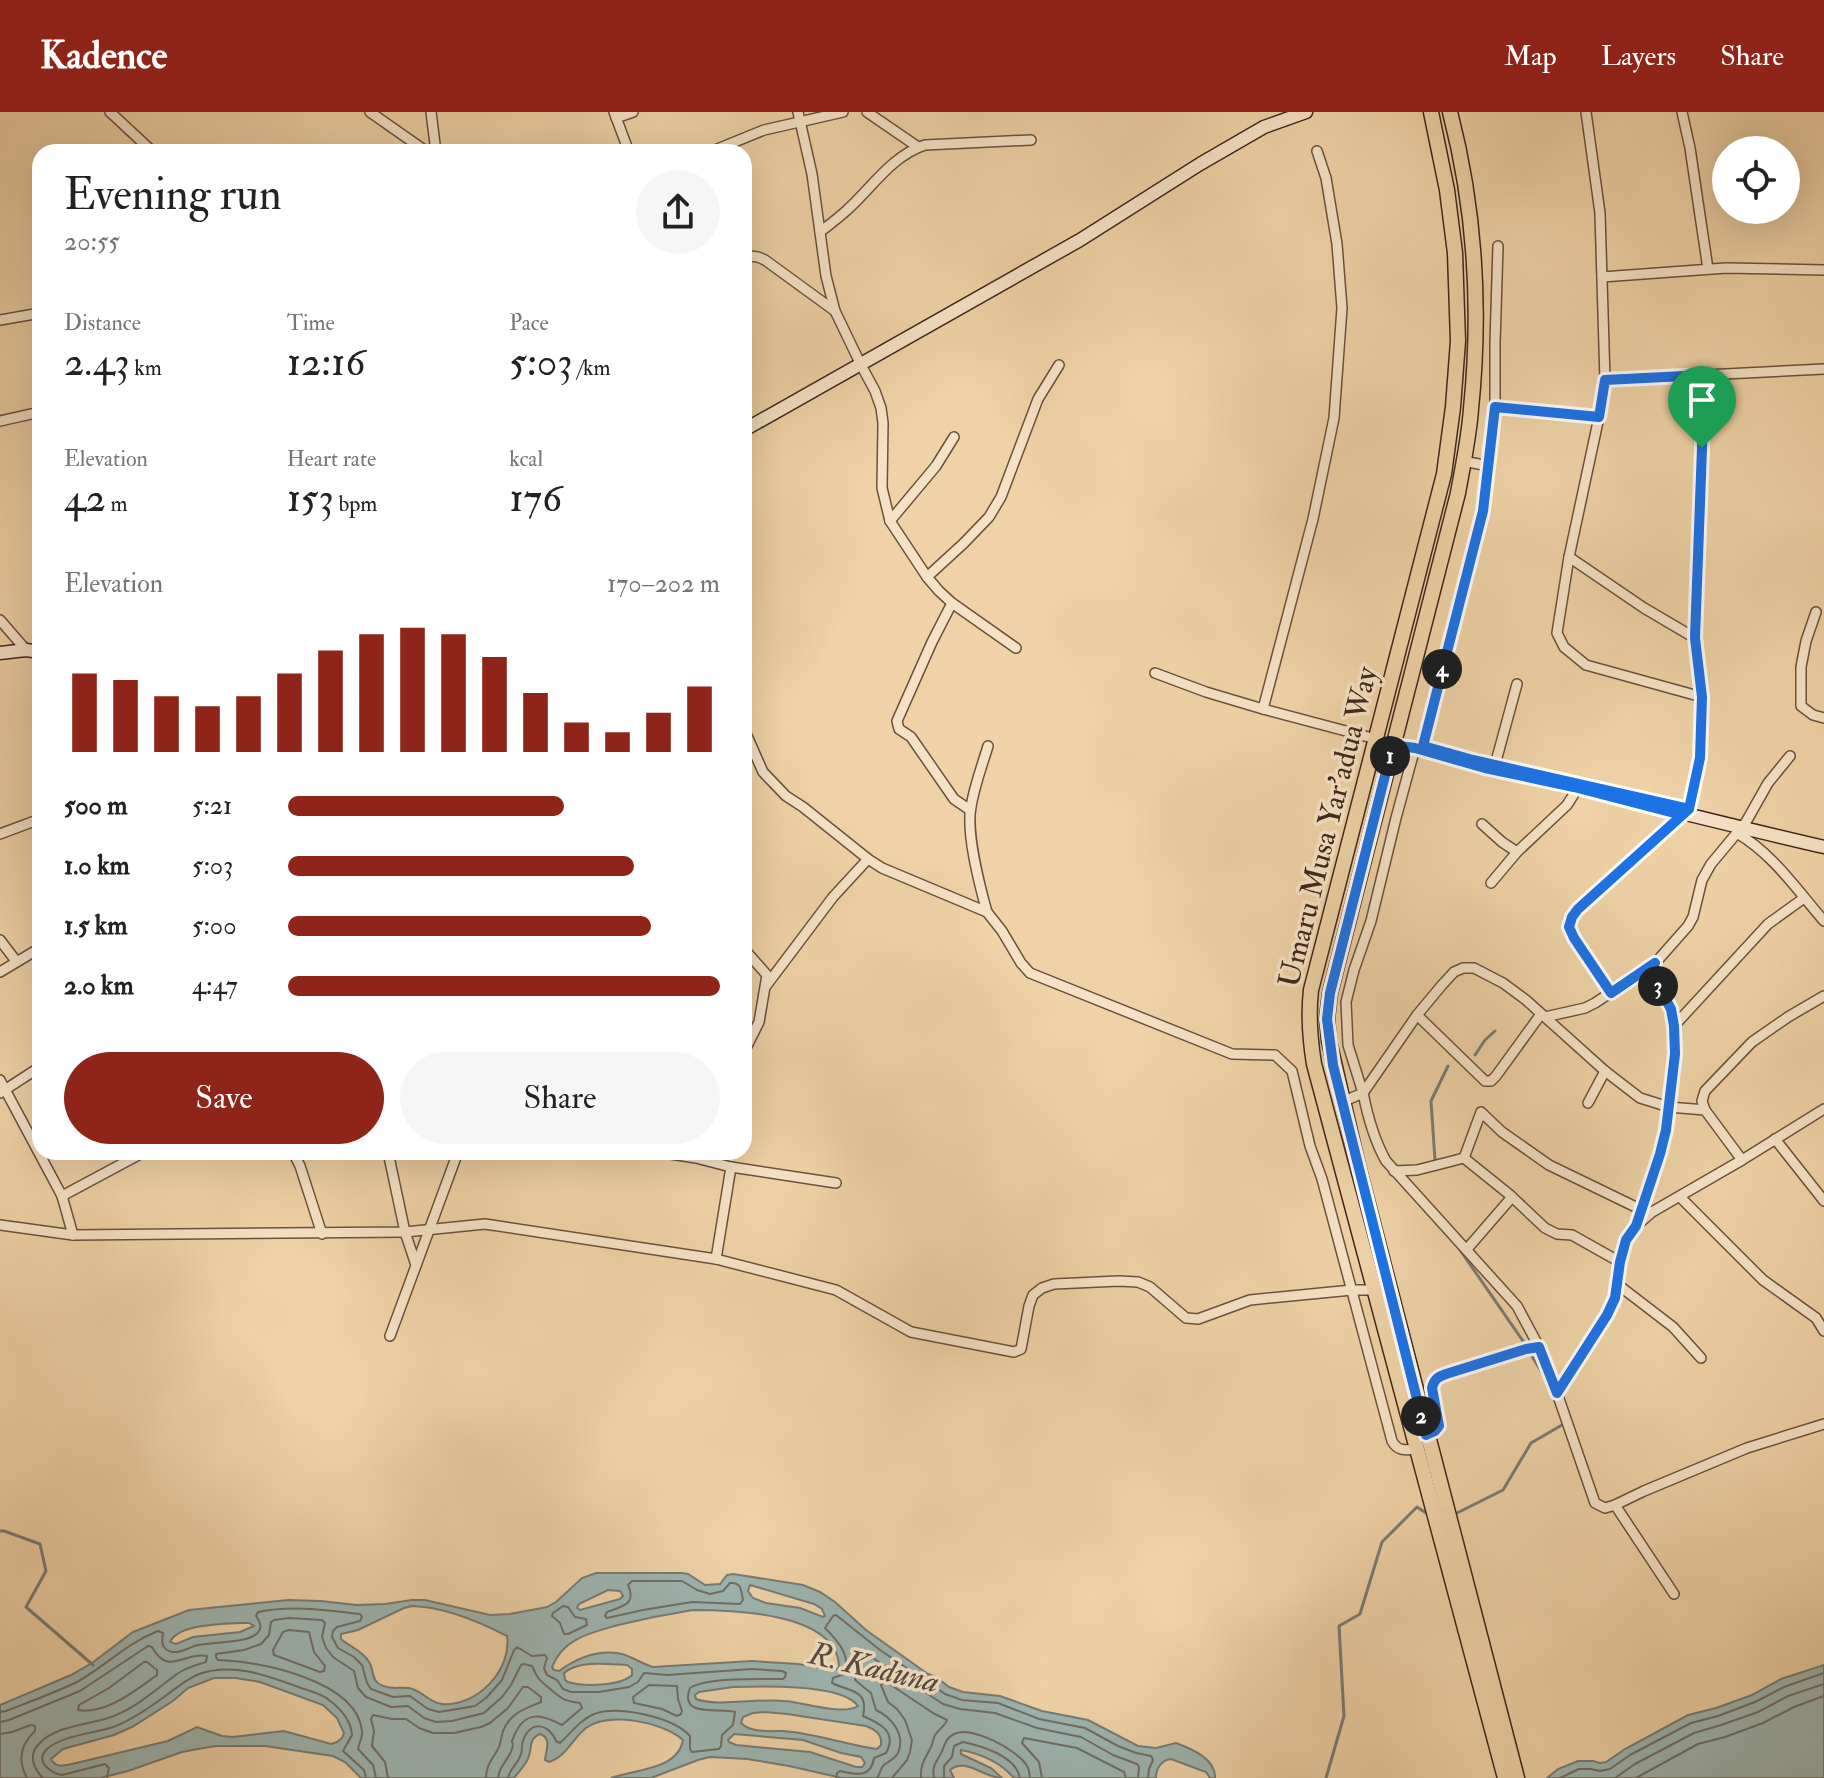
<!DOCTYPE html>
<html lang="en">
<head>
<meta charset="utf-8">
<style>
	:root { --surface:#fff; --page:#f6f6f6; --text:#222; --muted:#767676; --accent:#8f2418 }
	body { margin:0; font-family:"IM FELL Double Pica",serif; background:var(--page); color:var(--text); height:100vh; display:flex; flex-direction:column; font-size:30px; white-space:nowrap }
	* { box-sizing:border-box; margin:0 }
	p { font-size:26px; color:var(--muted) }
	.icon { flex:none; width:44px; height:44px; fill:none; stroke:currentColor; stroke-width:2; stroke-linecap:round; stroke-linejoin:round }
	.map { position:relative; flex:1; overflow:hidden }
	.panel { position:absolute; left:32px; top:32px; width:720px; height:1016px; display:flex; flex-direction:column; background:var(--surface); border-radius:24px; box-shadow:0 8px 32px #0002 }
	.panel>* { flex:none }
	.buttons { position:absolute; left:1712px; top:24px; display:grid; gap:16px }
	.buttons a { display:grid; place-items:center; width:88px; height:88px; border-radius:50%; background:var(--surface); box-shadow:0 8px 32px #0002; font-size:40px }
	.pin { position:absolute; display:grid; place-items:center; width:68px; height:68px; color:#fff; margin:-82px -34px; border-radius:50% 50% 50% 0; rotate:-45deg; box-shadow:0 0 8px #0007 }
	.pin .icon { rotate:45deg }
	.km { position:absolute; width:40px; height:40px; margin:-20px; border-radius:50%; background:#222; color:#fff; font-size:22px; line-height:40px; text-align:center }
	.round { display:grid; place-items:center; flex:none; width:84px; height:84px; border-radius:42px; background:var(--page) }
	.overview { display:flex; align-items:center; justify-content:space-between; height:136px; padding:0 32px }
	h1 { font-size:44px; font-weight:600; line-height:60px }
	.metrics { display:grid; grid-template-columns:repeat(3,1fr); gap:12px; height:136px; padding:8px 32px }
	.metrics div { display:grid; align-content:center }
	.metrics b { font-size:40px; font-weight:600 }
	.metrics small { font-size:22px; font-weight:400 }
	.metrics p { font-size:22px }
	.chart { height:224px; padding:16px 32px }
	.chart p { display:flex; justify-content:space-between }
	.chart svg { width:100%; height:144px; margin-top:8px; stroke:var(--accent); stroke-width:6 }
	.action { display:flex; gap:16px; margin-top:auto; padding:16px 32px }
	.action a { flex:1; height:92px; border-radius:48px; background:var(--accent); color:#fff; font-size:32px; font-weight:600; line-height:92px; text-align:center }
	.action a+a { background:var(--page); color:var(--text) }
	ul { padding:0 32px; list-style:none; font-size:26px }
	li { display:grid; grid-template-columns:128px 96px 1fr; align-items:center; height:60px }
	li i { height:20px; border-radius:10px; background:var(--accent) }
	header { display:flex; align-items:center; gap:48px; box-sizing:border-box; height:112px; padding:0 40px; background:var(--accent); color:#fff }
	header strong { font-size:38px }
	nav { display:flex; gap:44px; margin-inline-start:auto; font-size:28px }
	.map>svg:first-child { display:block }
	.water { fill:#9db5b1; stroke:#777c75; stroke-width:2; fill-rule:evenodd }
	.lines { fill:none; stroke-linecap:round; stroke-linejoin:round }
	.shore { stroke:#6e6e66; stroke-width:2 }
	.stream { stroke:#777c75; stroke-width:3 }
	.street-casing { stroke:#6a523e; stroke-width:12 }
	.secondary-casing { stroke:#3e271b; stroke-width:15 }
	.primary-casing { stroke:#3e271b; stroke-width:17 }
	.street { stroke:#f5e2c6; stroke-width:9 }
	.secondary { stroke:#f5e2c6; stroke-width:12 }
	.primary { stroke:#efd2a7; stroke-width:14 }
	.route-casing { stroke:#fff; stroke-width:16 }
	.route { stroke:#1a73e8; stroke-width:10 }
	.labels { text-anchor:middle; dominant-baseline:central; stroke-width:7; stroke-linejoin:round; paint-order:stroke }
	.street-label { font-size:30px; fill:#3e271b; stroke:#f5e2c6 }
	.water-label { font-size:32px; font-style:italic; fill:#564a40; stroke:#f5e2c6 }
</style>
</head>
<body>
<header>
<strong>Kadence</strong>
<nav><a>Map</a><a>Layers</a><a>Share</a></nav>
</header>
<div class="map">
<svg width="1824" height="1666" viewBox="0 0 1824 1666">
	<rect width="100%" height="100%" fill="#efd2a7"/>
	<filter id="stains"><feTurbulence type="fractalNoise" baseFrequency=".0025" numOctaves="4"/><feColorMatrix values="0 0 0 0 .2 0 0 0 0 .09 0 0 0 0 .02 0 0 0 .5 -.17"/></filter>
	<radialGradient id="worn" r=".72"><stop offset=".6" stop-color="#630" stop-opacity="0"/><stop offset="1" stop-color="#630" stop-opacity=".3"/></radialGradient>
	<g class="water">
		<path d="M596,1461H682L688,1462L705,1473L720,1472L727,1463L733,1462L803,1473L820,1480L835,1490L866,1518L928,1562L936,1565L949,1575L963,1580L1000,1584L1042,1599L1088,1608L1138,1634L1156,1636L1176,1631C1192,1637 1216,1647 1215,1666H1210L1206,1660L1171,1647C1161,1648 1156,1657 1156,1666H1014C1000,1650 982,1642 961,1638V1642L991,1656L1002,1666C984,1666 966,1645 950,1658L954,1666H842L789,1654L747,1647L710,1645L698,1648L651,1666H611C635,1657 678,1658 683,1628C663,1610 608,1599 586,1616C572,1627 566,1645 549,1650L545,1648C546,1638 552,1626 540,1622C529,1627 532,1633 529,1644C527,1652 519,1659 514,1666H361L345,1650L333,1644L265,1634H216L198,1637L182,1640L128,1659L100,1666H0V1593L71,1563L92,1551L133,1520L189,1498L288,1488L321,1489L356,1493L385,1492L412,1488H425L490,1503L510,1502L547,1495L556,1490L582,1466ZM750,1473L814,1492L822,1497L825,1504L823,1505L800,1496L766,1491L753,1486L748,1479ZM608,1478L620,1479L623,1484L620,1487L580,1498L577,1496L579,1492ZM412,1494C443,1495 480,1510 507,1524C512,1558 477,1595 442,1592C429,1591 422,1578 409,1576C399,1575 389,1578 379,1572C371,1567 374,1557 369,1550C363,1539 350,1535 341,1527V1522L358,1518L404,1496ZM693,1498C731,1498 839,1500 839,1556L832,1558L798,1552L752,1549L653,1555C642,1552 633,1545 622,1542C599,1537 577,1546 559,1559L554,1558L552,1555C563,1526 591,1521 618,1513C643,1507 668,1502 693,1498ZM241,1511H249L254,1514L240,1520L193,1525L176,1532L170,1530C179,1512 222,1512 241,1511ZM627,1553L632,1557V1563C621,1574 583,1575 568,1570L565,1568L564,1561C579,1548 608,1552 627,1553ZM214,1566H235L260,1570L323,1593L337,1606L344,1621L342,1626L337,1630L331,1632L284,1619L233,1625L222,1624L197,1615L168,1629L72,1652C63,1654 56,1656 51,1647L63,1637L114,1623L132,1615L173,1589L188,1576ZM733,1575C760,1574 842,1571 858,1594C843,1604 803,1590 784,1589C759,1586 716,1595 696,1587L695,1583L699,1580ZM764,1600L787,1602L866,1614C876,1618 882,1622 881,1633L877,1637C846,1633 814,1621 783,1619C769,1619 751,1621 741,1611L743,1605L753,1601ZM734,1622L803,1628L841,1641L861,1645L865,1651L862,1655H856L810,1640L736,1633L729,1630L728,1628Z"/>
		<path d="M1824,1553V1666H1547L1558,1657L1578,1649H1593L1600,1651L1606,1650L1625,1637L1688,1603L1716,1596L1752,1583L1781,1567Z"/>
	</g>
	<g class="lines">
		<g class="shore">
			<path d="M632,1469H682L697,1478L710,1482L723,1479L730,1471C742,1470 741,1479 743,1488L740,1492L692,1490L643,1498L607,1506L605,1504L607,1500C622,1494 637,1493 628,1473Z"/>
			<path d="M563,1494L568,1495L575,1505L586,1507L587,1513L568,1522H564L560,1511L552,1504L553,1501Z"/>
			<path d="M289,1518L309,1520L314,1540L325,1554L324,1559L320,1560L274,1543L273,1538L283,1520Z"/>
			<path d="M144,1550H147L157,1558V1563C135,1579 105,1603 78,1598L79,1593L109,1576Z"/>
			<path d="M649,1573L677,1574L678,1587L682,1599L681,1602L677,1604L662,1597L634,1591L633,1585Z"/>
			<path d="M0,1600L6,1599C29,1590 54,1581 77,1570C106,1554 125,1532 158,1519L163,1521C162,1527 161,1534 167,1538C177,1544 189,1535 198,1533C215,1530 233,1531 249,1526C261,1521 264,1515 256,1504L258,1500C291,1493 326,1498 360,1502L362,1505L360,1509L337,1515L333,1519L332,1525L338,1536L354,1545L362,1553L367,1571L371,1577L393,1585L410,1584L428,1597L439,1600L475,1594L486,1586L502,1568L514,1538L517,1535L532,1544L545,1543L547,1546L544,1556L547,1563L557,1568L563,1577L571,1580H599L629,1575L638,1570L644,1561L667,1563L752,1557L782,1559L786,1561L785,1565L783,1567C761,1567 707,1565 690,1576C678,1607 722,1595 735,1600L733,1613L722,1623L721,1634L719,1637L692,1640L690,1637V1624C673,1605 618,1593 594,1602C580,1608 571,1621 560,1631L556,1629C549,1611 530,1608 523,1629C521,1633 523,1638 521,1642C518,1652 510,1656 508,1666"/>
			<path d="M0,1610L9,1608L80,1579L148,1534L152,1535C168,1565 185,1539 207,1544L206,1550C196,1553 185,1556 177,1562C155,1578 134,1598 108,1606C86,1613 54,1614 38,1633C28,1644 34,1657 43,1666"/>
			<path d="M0,1622L12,1620L31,1613L35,1614V1619C20,1633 17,1648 27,1666"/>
			<path d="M107,1666L109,1656L105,1652L62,1663C51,1661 35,1650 46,1638C61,1623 97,1621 116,1614C135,1606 152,1594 168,1582C179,1574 187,1567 199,1562C233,1550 269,1564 301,1576C310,1579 322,1582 329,1588C341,1597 351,1608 352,1623L343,1639L364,1658L366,1666"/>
			<path d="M376,1666L373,1653L358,1637C359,1631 363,1625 362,1619C357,1568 258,1549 218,1548L216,1545V1542L244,1538L261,1532L269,1523L271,1510L274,1508L289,1506L322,1508L325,1511L322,1525L326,1536L333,1545L354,1559L358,1576L366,1585L391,1595L408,1594L424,1606L436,1610L452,1609L484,1601L502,1585L511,1573L521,1553L524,1552L532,1554C538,1567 538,1567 549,1576C562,1587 563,1589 580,1591L582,1596L562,1613C543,1603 525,1597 514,1624C509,1636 515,1625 512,1637C509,1648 499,1653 498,1666"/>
			<path d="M388,1666L385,1650L372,1634L374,1619L371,1607L373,1603L392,1607H406L419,1616L433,1621H454L481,1615L490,1611L508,1596L523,1575H528L541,1585V1590C525,1597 511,1600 503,1619C501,1625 501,1632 498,1637C492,1648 486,1653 486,1666"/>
			<path d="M836,1666L837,1661L840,1659C857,1663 871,1666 874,1646L886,1641C898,1619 879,1611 863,1604C869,1577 850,1580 832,1571L833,1566L844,1562C852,1544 837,1528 825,1516L833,1504L836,1503L880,1538L945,1582L962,1588L998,1591L1039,1607L1085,1616L1118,1634L1136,1641L1151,1644L1153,1648L1149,1657L1148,1666"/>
			<path d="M877,1666C880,1662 880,1658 883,1654C888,1649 894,1648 898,1641C906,1622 891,1605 876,1598L871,1581L855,1568L857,1553L855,1540L859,1537L943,1592L960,1597L995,1601L1037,1616L1081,1625L1113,1643L1137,1652L1139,1655L1138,1666"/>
			<path d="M892,1666L907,1648L910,1640L912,1628L905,1608L897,1597L888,1590L881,1573L885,1569L933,1601L947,1608C945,1614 939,1617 935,1623C933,1627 933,1631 931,1635C925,1647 920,1652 921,1666"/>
			<path d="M934,1666C932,1655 935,1652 940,1643C945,1635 944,1627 954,1622C971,1613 1018,1638 1027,1654C1030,1659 1029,1660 1030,1666"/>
			<path d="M944,1666V1654L952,1645L954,1634L963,1630C982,1634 1016,1644 1020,1666"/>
			<path d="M1042,1666L1039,1650L1022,1631L1024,1626L1077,1636L1124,1660L1126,1666"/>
			<path d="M1560,1666L1579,1657H1591L1600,1659L1610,1657L1630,1643L1691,1611L1718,1604L1755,1590L1784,1575L1824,1561"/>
			<path d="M1615,1666L1635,1652L1694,1621L1721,1613L1758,1600L1788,1584L1824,1572"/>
			<path d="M1636,1666L1698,1632L1725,1625L1763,1611L1794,1595L1824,1584"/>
		</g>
		<g class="stream">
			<path d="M1475,943L1485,928L1495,919"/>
			<path d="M1435,1048L1431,989L1448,954"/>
			<path d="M1458,1135L1525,1232"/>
			<path d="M1530,1241L1549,1272"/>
			<path d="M1455,1402L1503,1378L1531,1331L1562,1313"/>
			<path d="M0,1419H4L40,1432L46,1459L26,1495L93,1553"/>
			<path d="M1326,1666L1344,1604L1339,1514L1360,1502L1382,1430L1417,1395L1429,1403"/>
		</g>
		<defs>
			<g id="street">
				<path d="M110,0L153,40"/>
				<path d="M370,0L427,40"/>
				<path d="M431,0L436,40"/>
				<path d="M614,0L629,40"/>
				<path d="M798,0L812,62L826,164L835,199L861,253L875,279L881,296L883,311L882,376L890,409L927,465L939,479L952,491L1016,536"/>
				<path d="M867,0L918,35"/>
				<path d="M1586,0L1600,101L1605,268L1599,305L1569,445L1557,521L1564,535L1586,553L1702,585"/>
				<path d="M1682,0L1690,36L1708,157"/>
				<path d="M616,6L633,0"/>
				<path d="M1317,39L1326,66L1337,132L1342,196L1334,306L1313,407L1263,597L1376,627"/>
				<path d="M710,40L764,18L843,0"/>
				<path d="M820,120C829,113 837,107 846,99C871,77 891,44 925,33L1031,28"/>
				<path d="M750,144L758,145L765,148L835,199"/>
				<path d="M1602,165L1726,156L1824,158"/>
				<path d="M0,208L40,201"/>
				<path d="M1605,268L1824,257"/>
				<path d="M1495,295L1599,305"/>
				<path d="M0,309L40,300"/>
				<path d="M1463,349L1489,354"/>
				<path d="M890,409L936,354L954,325"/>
				<path d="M1569,445L1644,496L1695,526L1704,263"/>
				<path d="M927,465L964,431L989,405L1001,385L1038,287L1059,253"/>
				<path d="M952,491L932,530L897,609L899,617L911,625L954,687L970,698"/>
				<path d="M1816,500L1806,529L1801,555V594L1813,603L1824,606"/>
				<path d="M0,508L26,538"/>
				<path d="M1155,561L1206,580L1263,597"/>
				<path d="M744,617L763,660L786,684L803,695L868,747L882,756L987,800L1002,819L1021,851L1030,861L1232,942L1275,943L1292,959L1310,1034L1322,1067L1392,1329C1398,1340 1406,1338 1418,1337"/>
				<path d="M1423,634L1483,399L1495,295V231L1498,134"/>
				<path d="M1415,636L1396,706L1371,809L1354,858L1346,890L1348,933L1363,981L1417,903L1442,873L1454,860L1463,856H1474L1503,871L1526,888L1605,959L1640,986L1669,995L1705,998"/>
				<path d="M1495,653L1517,572"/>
				<path d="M1482,712L1502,730L1517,740L1567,693L1574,682V675"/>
				<path d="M1737,721C1773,742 1797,778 1824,809"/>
				<path d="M0,722L40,707"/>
				<path d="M1491,771L1517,740"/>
				<path d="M987,800C980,775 966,720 971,695C974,675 982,654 988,634"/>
				<path d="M0,828L16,849"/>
				<path d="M744,837L767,863L759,910L744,940"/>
				<path d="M0,860L40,836"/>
				<path d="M766,874L833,785L868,747"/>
				<path d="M1611,881L1574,826L1569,815L1572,805L1578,797L1689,697L1700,646L1702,585L1695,526"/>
				<path d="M1417,903L1485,969H1491L1496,964L1541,902"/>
				<path d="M1545,905L1585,896L1595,891L1652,853"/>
				<path d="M1674,914L1768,812L1804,786"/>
				<path d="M0,968L62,1084L73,1123"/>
				<path d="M0,981L40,955"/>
				<path d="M1342,990L1363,981C1368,1006 1374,1028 1386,1049L1517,1194L1539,1235L1557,1281L1595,1391L1605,1396L1615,1393L1644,1379L1747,1336L1824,1312"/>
				<path d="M1588,991L1605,959"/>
				<path d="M1775,1027L1824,1089"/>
				<path d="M293,1040L300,1054L322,1122"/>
				<path d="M388,1040L405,1120L416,1153"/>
				<path d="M658,1040L696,1046L731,1055L836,1071"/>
				<path d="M1464,1046L1481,1000L1502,1020L1549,1053L1644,1099"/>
				<path d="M1464,1046L1510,1083L1545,1116L1557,1122L1572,1123L1620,1150"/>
				<path d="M1742,1048L1705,998L1702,989L1705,979L1752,930L1788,905L1824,884"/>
				<path d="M1394,1059L1417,1058L1464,1046"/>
				<path d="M62,1084L144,1040"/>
				<path d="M1680,1085L1763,1168L1816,1206L1824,1219"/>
				<path d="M0,1113L73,1123L405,1120L485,1112L716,1147L836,1178L911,1220L1014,1240L1021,1237L1029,1194L1033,1183L1042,1176L1054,1172L1119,1169L1138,1170L1150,1175L1186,1206L1198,1207L1250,1188L1352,1178H1374"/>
				<path d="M1636,1114L1660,1042L1666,1018L1675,942L1674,914L1671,897L1652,863L1650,857L1688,814L1693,805L1702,768L1711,752L1746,710L1768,671L1790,644"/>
				<path d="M1467,1137L1512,1085"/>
				<path d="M716,1147L731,1055"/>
				<path d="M1617,1172L1673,1215L1701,1246"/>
				<path d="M390,1224L458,1040"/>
				<path d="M1557,1281L1607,1203L1615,1186L1620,1150L1626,1128L1636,1114L1652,1100L1742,1048L1824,997"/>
				<path d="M1426,1323L1435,1319L1439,1314L1432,1276L1437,1266L1526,1237L1539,1235"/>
				<path d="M1615,1393L1674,1482"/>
			</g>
			<g id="secondary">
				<path d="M744,318L1080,128L1200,52L1264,15L1306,0"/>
				<path d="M0,541L26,538L40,540"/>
				<path d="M1392,636C1415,630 1462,650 1486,656C1516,663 1546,668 1576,675C1658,695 1741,716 1824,735"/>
			</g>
			<g id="primary">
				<path d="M1431,0L1447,78L1455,141L1458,229L1453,295L1444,362L1311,878C1308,904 1310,927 1314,952L1505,1666"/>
				<path d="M1450,0C1475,96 1481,198 1471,297C1469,325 1463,353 1458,381L1330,881L1327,907L1329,929L1358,1054L1517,1666"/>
			</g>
		</defs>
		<use href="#street" class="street-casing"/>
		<use href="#secondary" class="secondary-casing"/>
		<use href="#primary" class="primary-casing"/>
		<use href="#street" class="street"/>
		<use href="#secondary" class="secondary"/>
		<use href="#primary" class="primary"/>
	</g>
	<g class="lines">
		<defs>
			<path id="route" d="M1702,336L1695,526L1702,585L1700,646L1689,697L1682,703L1574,675L1485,656L1415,636L1400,634L1392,636L1330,881L1327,907L1333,953L1426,1323L1435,1319L1439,1314L1432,1276C1434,1267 1438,1265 1446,1262L1526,1237L1539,1235L1557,1281L1607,1203L1615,1186L1620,1150L1626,1128L1636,1114L1660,1042L1666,1018L1675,942L1674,914L1671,897L1652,863L1650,857L1655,851L1611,881L1574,826L1569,815L1572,805L1578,797L1689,697L1473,648L1423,634L1483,399L1495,295L1599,305L1605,268L1704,263L1702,336"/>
		</defs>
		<use href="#route" class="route-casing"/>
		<use href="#route" class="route"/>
	</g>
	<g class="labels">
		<g class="street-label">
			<text transform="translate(1328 715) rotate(-76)">Umaru Musa Yar'adua Way</text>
		</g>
		<g class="water-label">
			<text transform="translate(874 1556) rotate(13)">R. Kaduna</text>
		</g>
	</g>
	<rect width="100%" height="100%" filter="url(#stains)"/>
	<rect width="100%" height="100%" fill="url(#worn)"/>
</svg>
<div class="buttons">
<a><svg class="icon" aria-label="locate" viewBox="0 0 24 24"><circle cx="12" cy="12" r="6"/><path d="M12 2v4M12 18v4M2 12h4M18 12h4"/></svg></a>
</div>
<div class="pin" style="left:1702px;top:336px;background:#1e9e55"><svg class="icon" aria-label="arrive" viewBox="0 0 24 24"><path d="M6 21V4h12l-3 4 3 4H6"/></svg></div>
<b class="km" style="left:1390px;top:644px">1</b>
<b class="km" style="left:1421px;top:1304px">2</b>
<b class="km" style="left:1658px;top:874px">3</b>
<b class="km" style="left:1442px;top:557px">4</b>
<section class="panel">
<div class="overview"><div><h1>Evening run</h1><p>20:55</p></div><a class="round"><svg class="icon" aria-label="share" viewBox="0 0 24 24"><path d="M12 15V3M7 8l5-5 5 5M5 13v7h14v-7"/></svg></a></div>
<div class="metrics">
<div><p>Distance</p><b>2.43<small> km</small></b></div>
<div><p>Time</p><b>12:16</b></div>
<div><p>Pace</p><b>5:03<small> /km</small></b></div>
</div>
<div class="metrics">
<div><p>Elevation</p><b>42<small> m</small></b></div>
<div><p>Heart rate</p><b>153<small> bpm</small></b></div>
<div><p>kcal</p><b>176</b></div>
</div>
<div class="chart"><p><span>Elevation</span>170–202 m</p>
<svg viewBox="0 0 160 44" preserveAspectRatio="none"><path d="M5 44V20M15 44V22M25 44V27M35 44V30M45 44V27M55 44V20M65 44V13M75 44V8M85 44V6M95 44V8M105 44V15M115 44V26M125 44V35M135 44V38M145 44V32M155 44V24"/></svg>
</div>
<ul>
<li><b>500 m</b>5:21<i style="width:64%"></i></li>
<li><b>1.0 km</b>5:03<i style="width:80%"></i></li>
<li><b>1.5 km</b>5:00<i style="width:84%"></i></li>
<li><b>2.0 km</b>4:47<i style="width:100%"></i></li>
</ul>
<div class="action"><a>Save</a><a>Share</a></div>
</section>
</div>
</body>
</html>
